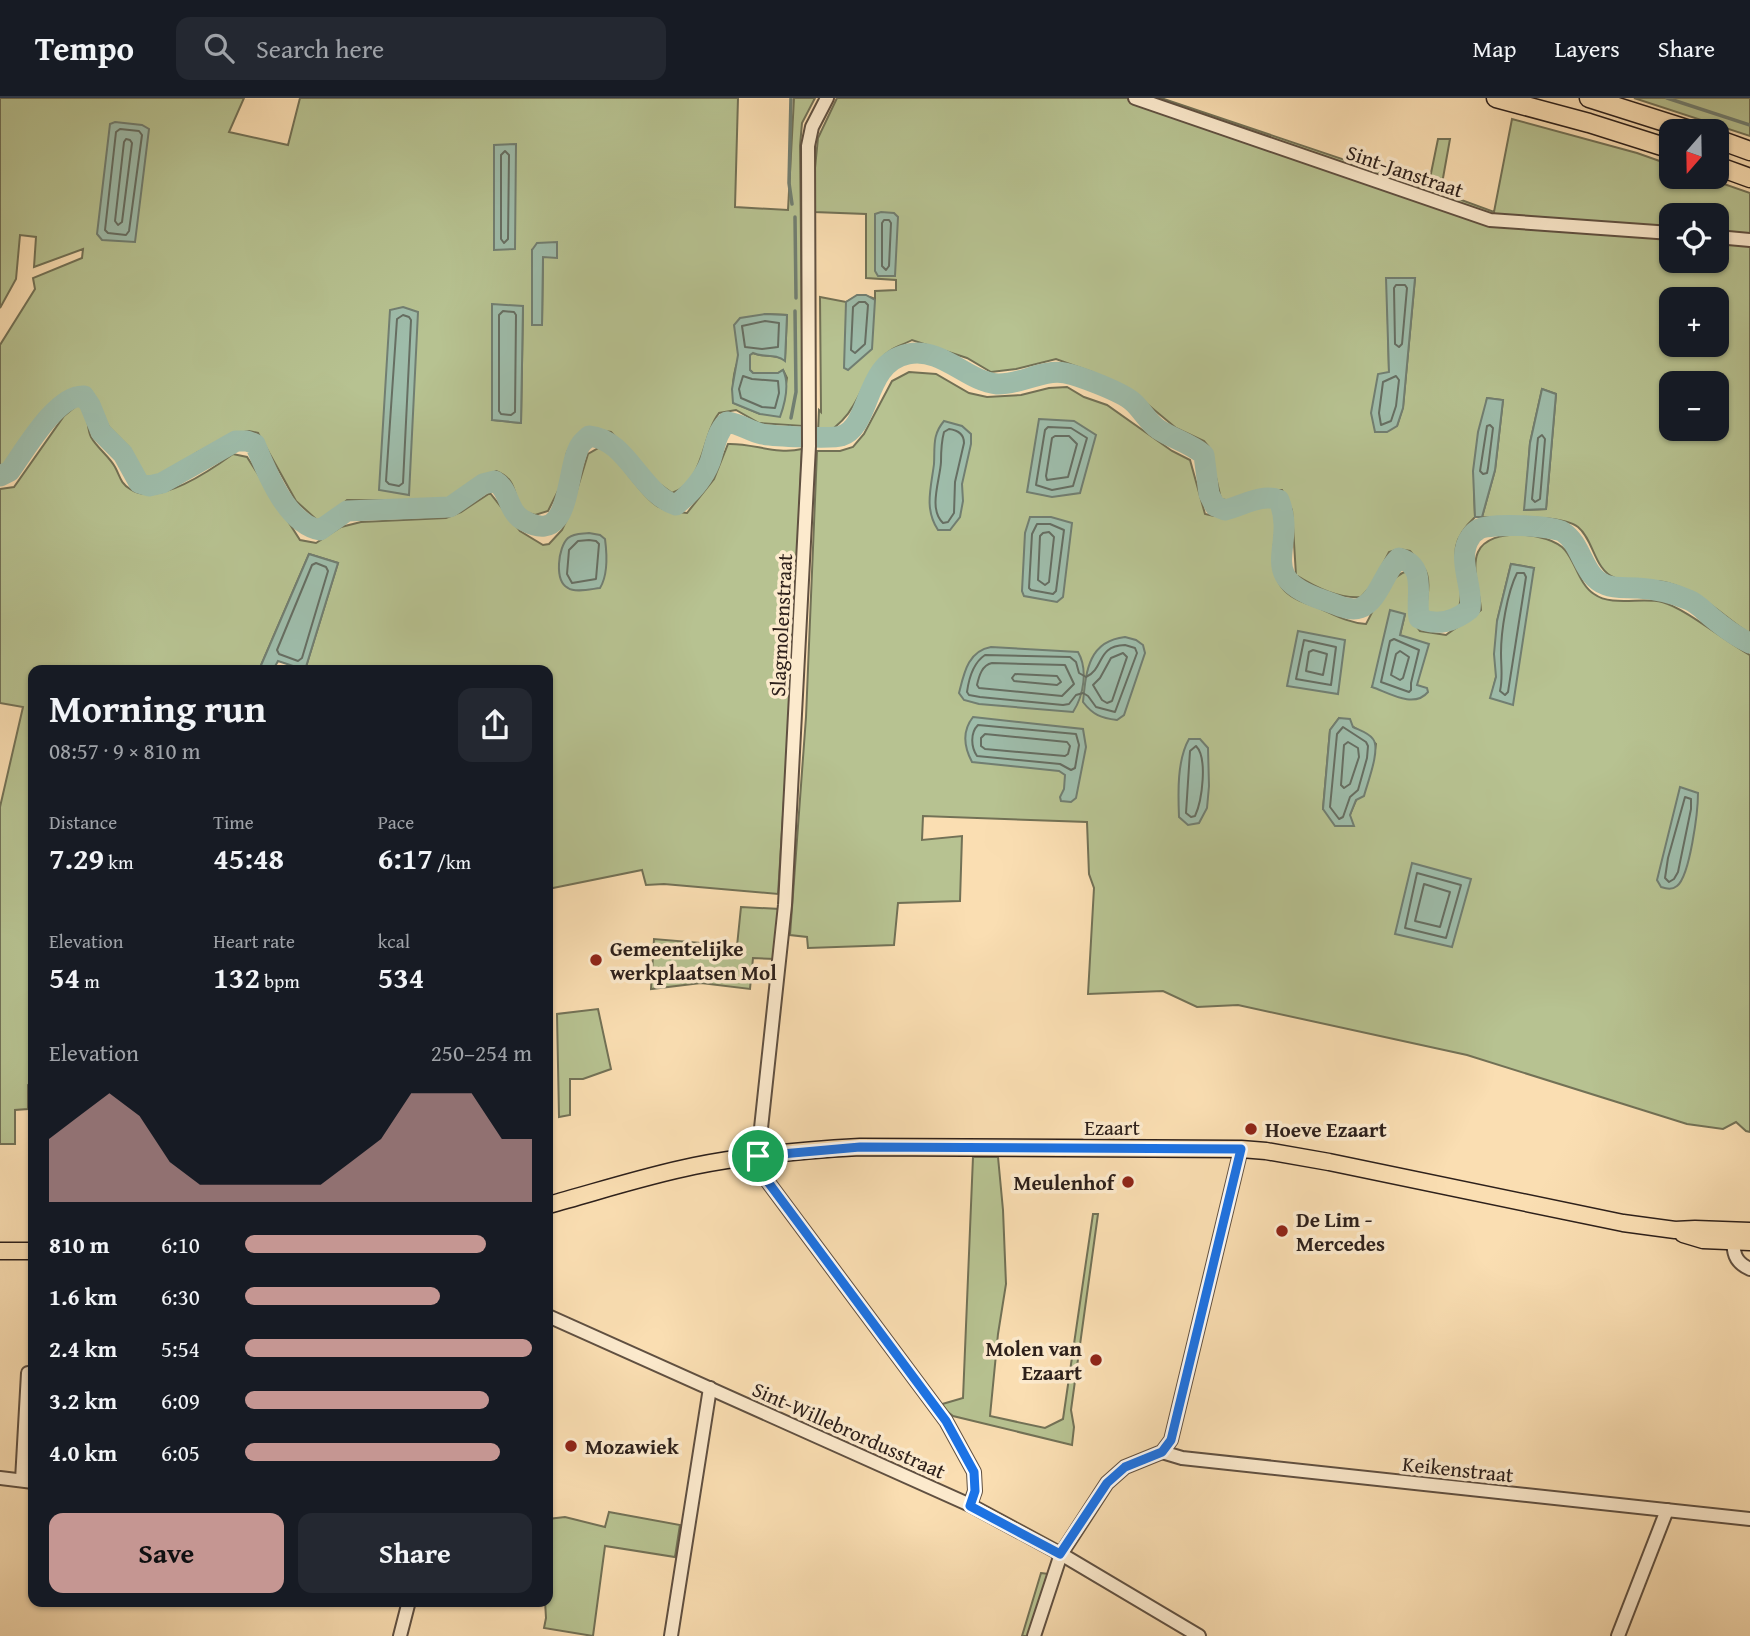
<!DOCTYPE html>
<html lang="en">
<head>
<meta charset="utf-8">
<style>
	:root { --surface:#171b24; --page:#242831; --text:#f1f3f6; --muted:#9ea1a6; --line:#363941; --accent:#c59692 }
	body { margin:0; font-family:"Gentium Book Plus",serif; background:var(--page); color:var(--text); height:100vh; display:flex; flex-direction:column; font-size:26px; white-space:nowrap }
	* { box-sizing:border-box; margin:0 }
	p { font-size:23px; color:var(--muted) }
	.icon { flex:none; width:38px; height:38px; fill:none; stroke:currentColor; stroke-width:2; stroke-linecap:round; stroke-linejoin:round }
	.map { position:relative; flex:1; overflow:hidden }
	.details { position:absolute; left:28px; top:567px; width:525px; height:942px; display:flex; flex-direction:column; background:var(--surface); border-radius:14px; box-shadow:0 2px 5px #0004 }
	.details>* { flex:none }
	.needle { width:46px; rotate:200deg }
	.fabs { position:absolute; left:1659px; top:21px; display:grid; gap:14px }
	.fabs a { display:grid; place-items:center; width:70px; height:70px; border-radius:14px; background:var(--surface); box-shadow:0 2px 5px #0004; font-size:35px }
	.pin { position:absolute; display:grid; place-items:center; width:60px; height:60px; color:#fff; margin:-30px; border:4px solid #fff; border-radius:50%; box-shadow:0 2px 7px #0007 }
	.round { display:grid; place-items:center; flex:none; width:74px; height:74px; border-radius:14px; background:var(--page) }
	.overview { display:flex; align-items:center; justify-content:space-between; height:119px; padding:0 21px }
	h1 { font-size:38px; font-weight:700; line-height:52px }
	.stats { display:grid; grid-template-columns:repeat(3,1fr); gap:10px; height:119px; padding:7px 21px }
	.stats div { display:grid; align-content:center }
	.stats b { font-size:30px; font-weight:700 }
	.stats small { font-size:19px; font-weight:400 }
	.stats p { font-size:19px }
	.chart { height:196px; padding:14px 21px }
	.chart p { display:flex; justify-content:space-between }
	.chart svg { width:100%; height:126px; margin-top:7px; fill:var(--accent); opacity:.7 }
	.button { display:flex; gap:14px; margin-top:auto; padding:14px 21px }
	.button a { flex:1; height:80px; border-radius:14px; background:var(--accent); color:#111; font-size:28px; font-weight:700; line-height:80px; text-align:center }
	.button a+a { background:var(--page); color:var(--text) }
	ul { padding:0 21px; list-style:none; font-size:23px }
	li { display:grid; grid-template-columns:112px 84px 1fr; align-items:center; height:52px }
	li i { height:18px; border-radius:9px; background:var(--accent) }
	header { display:flex; align-items:center; gap:42px; box-sizing:border-box; height:98px; padding:0 35px; background:var(--surface); border-bottom:2px solid var(--line) }
	header strong { font-size:33px }
	nav { display:flex; gap:38px; margin-inline-start:auto; font-size:24px }
	.search { width:490px; height:63px; background:var(--page); display:flex; align-items:center; gap:18px; box-sizing:border-box; padding:0 24px; border-radius:14px; color:var(--muted); font-size:26px }
	.map>svg:first-child { display:block }
	.green { fill:#b7c291; stroke:#727156; stroke-width:2; fill-rule:evenodd }
	.water { fill:#9ebcaa; stroke:#717e71; stroke-width:2 }
	.lines { fill:none; stroke-linecap:round; stroke-linejoin:round }
	.shore { stroke:#666e62; stroke-width:2 }
	.stream { stroke:#717e71; stroke-width:3.5 }
	.river { stroke:#9ebcaa; stroke-width:21 }
	.minor-casing { stroke:#605041; stroke-width:16 }
	.major-casing { stroke:#2d201b; stroke-width:19 }
	.highway-casing { stroke:#2d201b; stroke-width:21 }
	.minor { stroke:#fceacd; stroke-width:12 }
	.major { stroke:#fadeb2; stroke-width:16 }
	.highway { stroke:#fadeb2; stroke-width:18 }
	.route-casing { stroke:#fff; stroke-width:14 }
	.route { stroke:#1a73e8; stroke-width:9 }
	.poi-dot { fill:#8f2418; stroke:#fceacd; stroke-width:2.5 }
	.labels { text-anchor:middle; dominant-baseline:central; stroke-width:7; stroke-linejoin:round; paint-order:stroke }
	.street-label { font-size:21px; fill:#2d201b; stroke:#fceacd }
	.poi-label { font-size:21px; font-weight:bold; fill:#2d201b; stroke:#fceacd; text-anchor:start }
</style>
</head>
<body>
<header>
<strong>Tempo</strong>
<div class="search"><svg class="icon" aria-label="search" viewBox="0 0 24 24"><circle cx="10" cy="10" r="6"/><path d="M15 15l6 6"/></svg>Search here</div>
<nav><a>Map</a><a>Layers</a><a>Share</a></nav>
</header>
<div class="map">
<svg width="1750" height="1538" viewBox="0 0 1750 1538">
	<rect width="100%" height="100%" fill="#fadeb2"/>
	<filter id="stains"><feTurbulence type="fractalNoise" baseFrequency=".00286" numOctaves="4"/><feColorMatrix values="0 0 0 0 .2 0 0 0 0 .09 0 0 0 0 .02 0 0 0 .5 -.17"/></filter>
	<radialGradient id="worn" r=".72"><stop offset=".6" stop-color="#630" stop-opacity="0"/><stop offset="1" stop-color="#630" stop-opacity=".3"/></radialGradient>
	<g class="green">
		<path d="M0,0H244L229,34L288,47L300,0H738L735,109L788,112L794,0H815L802,25L800,48L803,328L759,325L736,312L719,315C701,338 705,383 672,395L657,384L611,334L593,331L576,338L567,354L561,387L548,413L535,417L522,413C512,394 518,382 496,373L448,400L432,403L347,402L326,421L317,422L296,403L258,335L249,333L234,336L196,355L184,366L152,380L143,377L129,349L109,329L91,296L84,291H72L60,298L6,371L0,374V247L35,191L33,180L82,160L83,151L34,169L36,139L20,137L16,181L0,210ZM532,152L557,159H543L542,227H532ZM523,208L521,325L492,322ZM765,216L787,217L785,262C775,255 764,260 753,255L750,257V272L753,275H778L783,272L787,280L782,311L760,316L734,305C728,267 746,245 765,216Z"/>
		<path d="M837,0H1161L1428,90L1438,41H1450L1443,80L1445,96L1494,114L1512,21L1637,55L1671,67V79H1704L1750,95V536C1723,518 1701,494 1668,485C1651,480 1632,486 1615,480C1594,472 1594,442 1578,429C1561,416 1504,420 1482,419L1495,372L1503,302L1487,300L1474,391L1475,419C1436,456 1469,471 1459,510C1407,529 1435,502 1427,476C1424,467 1416,460 1410,453L1399,451L1389,454L1372,487L1361,499C1338,501 1315,489 1296,477L1292,412L1282,392C1263,392 1246,393 1230,403L1221,401L1209,349L1204,343L1176,330L1134,295L1092,274L1056,261L1016,271L991,274L967,260L912,242C905,246 897,248 891,252C871,265 865,289 853,308C847,319 836,329 826,336L818,334L819,312L821,314L820,199L846,204C857,197 862,195 875,201V193L896,192V182L866,180V116L814,114L813,90L818,40ZM1671,117H1717V163H1671ZM1387,180H1415L1403,309L1397,328L1389,274ZM1671,201H1717V247H1671ZM1671,285H1717V331H1671ZM1542,291L1556,296L1546,411L1525,412L1530,345Z"/>
		<path d="M1634,0H1750V38Z"/>
		<path d="M909,274L936,276L969,295L987,299L1021,297L1049,290L1067,289L1084,299L1107,307L1172,353L1190,362L1205,416L1214,418L1257,408L1275,409L1278,414C1275,438 1266,475 1285,493C1294,502 1308,506 1319,510C1335,517 1349,525 1366,526C1376,508 1386,480 1407,473C1419,492 1403,513 1420,533L1446,537C1459,527 1468,524 1481,512C1480,495 1471,470 1478,454C1490,428 1549,434 1565,452C1576,465 1579,486 1594,496C1612,509 1641,499 1662,504C1685,510 1726,544 1750,557V1034L1746,1033L1736,1024L1723,1031L1687,1026L1467,957L1238,907L1197,909L1163,893L1088,896L1094,790L1089,776L1087,724L923,718L922,742L962,738L960,803L898,805L894,847L808,850L807,839L790,837L806,619L817,353H840L853,349L864,336L892,283ZM1511,466L1534,470L1491,600L1496,579L1497,524ZM1405,516L1400,537L1417,587L1420,589H1372ZM1339,620L1360,633L1376,646C1373,673 1359,692 1350,717L1323,711L1330,632Z"/>
		<path d="M76,308H82C90,320 86,329 91,339C97,350 109,358 115,369C120,378 120,385 130,391C157,410 211,372 233,356L247,359L300,442L316,445L341,429L361,424L446,420L461,414L490,395L520,433L543,447L549,446L562,432L570,415L588,356L602,348C620,362 643,401 659,409C668,414 677,414 687,415L714,381L728,346C753,345 776,357 802,351L792,575L778,796L664,786L646,787L642,772L548,791V572H305L338,465L309,456L259,572H33V986L28,987V1011L15,1012V1046H0V709L23,609L0,605V391L14,389L64,318Z"/>
		<path d="M741,809L780,811L775,861L753,860L750,891L701,885L651,891L654,841L737,848Z"/>
		<path d="M598,911L611,971L583,981H570V1017L559,1019L557,916Z"/>
		<path d="M973,1059H998L1003,1112L1006,1186L998,1236L990,1318L1045,1330L1063,1321L1093,1116H1098L1071,1312L1074,1329L1072,1347L953,1318L939,1307L963,1300Z"/>
		<path d="M609,1414L680,1427L675,1459L605,1448L593,1538L544,1530L546,1520L545,1503H548V1421L565,1419L605,1429Z"/>
		<path d="M1041,1475L1049,1476L1029,1538H1022Z"/>
	</g>
	<g class="water">
		<path d="M115,24L142,27L149,31L135,144L102,142L97,136L110,26Z"/>
		<path d="M516,46L515,151L494,152V47Z"/>
		<path d="M881,114L894,115L898,119L895,178H878L875,173V116Z"/>
		<path d="M557,144V160L543,159L542,227H532V152L537,145Z"/>
		<path d="M1386,180H1415L1403,310L1397,328L1387,334H1375L1371,315L1378,276L1389,274Z"/>
		<path d="M857,197H866L875,202L872,251L848,272L844,270L846,204Z"/>
		<path d="M492,206L523,208L521,325L492,322Z"/>
		<path d="M403,209L418,214L409,397L379,392L390,212Z"/>
		<path d="M765,216L787,217L785,263C775,255 764,260 753,255L750,257V272L753,275H778L783,272C790,286 785,305 780,319L760,316L733,305L732,291L738,257L734,227L740,220Z"/>
		<path d="M1542,291L1556,296L1546,411L1524,412L1530,345Z"/>
		<path d="M1487,300L1503,302L1495,372L1482,419H1475L1473,373L1478,334Z"/>
		<path d="M1039,321L1074,323L1096,337L1080,395L1052,399L1027,394Z"/>
		<path d="M944,323L962,328L971,336V346L962,386L963,403L960,419L950,432H938C924,411 931,390 934,366C935,349 932,337 944,323Z"/>
		<path d="M1030,419H1051L1072,425L1063,499L1057,504L1024,498L1022,493L1025,435Z"/>
		<path d="M589,435L600,437L605,441C607,456 608,477 600,490C591,491 575,495 568,490C554,483 558,449 568,440C574,435 582,436 589,435Z"/>
		<path d="M309,456L338,465L305,572L278,563L273,572H259Z"/>
		<path d="M1511,466L1534,470L1513,607L1490,600L1496,579L1494,556L1497,523Z"/>
		<path d="M1390,512L1405,516L1400,537L1429,546L1417,587L1427,590L1428,594C1414,611 1389,595 1372,589Z"/>
		<path d="M1298,533L1345,542L1338,596L1287,588Z"/>
		<path d="M1125,539L1136,542L1143,547L1145,555L1124,617L1117,622C1101,620 1093,617 1083,604C1086,574 1088,543 1125,539Z"/>
		<path d="M991,549L1078,554C1088,571 1084,597 1073,614L979,606L964,602L959,595C964,575 968,553 991,549Z"/>
		<path d="M973,619L1083,631L1086,649L1076,700L1071,704L1061,703L1060,699L1064,691L1065,677L1059,673L972,664C964,649 962,633 973,619Z"/>
		<path d="M1339,620L1350,621L1353,629C1359,632 1369,635 1373,641C1381,651 1367,686 1364,698L1356,702L1350,717L1354,728H1335L1323,711L1330,632Z"/>
		<path d="M1189,641H1200L1208,650L1209,688L1207,710L1199,725L1188,727L1179,719C1178,695 1177,662 1189,641Z"/>
		<path d="M1680,689L1698,695C1698,713 1690,778 1677,788C1672,792 1667,791 1661,789L1657,782Z"/>
		<path d="M1412,765L1471,781L1452,849L1395,836Z"/>
	</g>
	<g class="lines">
		<g class="shore">
			<path d="M120,31L139,33L142,37L129,133L126,137L108,135L105,132L116,34Z"/>
			<path d="M126,41L130,42L132,45L122,124L118,127L115,123L124,44Z"/>
			<path d="M505,53L509,57L508,141L504,145L501,141V57Z"/>
			<path d="M884,122H889L891,125L889,168L886,172L882,168V125Z"/>
			<path d="M1396,187H1405L1407,190L1402,246L1399,249L1395,246L1394,190Z"/>
			<path d="M859,204H865L868,207L865,246L855,255L851,252L853,209Z"/>
			<path d="M503,213L514,214L516,217L515,314L511,317L501,316L499,313V217Z"/>
			<path d="M403,217L409,219L411,222L403,385L399,388L389,386L386,383L397,221Z"/>
			<path d="M765,223L779,225L778,249L762,251L745,249L742,228Z"/>
			<path d="M743,278L752,281L778,283L779,295L775,310L762,309L741,300L739,291Z"/>
			<path d="M1396,278L1399,282L1396,308L1391,323L1381,327L1379,315L1383,284Z"/>
			<path d="M1490,327L1493,330L1488,370L1487,375L1483,376L1480,373L1487,328Z"/>
			<path d="M1048,329L1071,330L1087,340L1073,388L1052,392L1036,387L1045,332Z"/>
			<path d="M949,331C957,332 964,336 964,345L955,384L954,415L948,424L943,425C928,411 940,382 941,364C941,353 941,345 944,334Z"/>
			<path d="M1542,337L1545,341L1540,401L1535,404L1532,401L1538,340Z"/>
			<path d="M1055,338H1069L1077,346L1068,379L1047,382L1046,378L1052,340Z"/>
			<path d="M1037,426H1050L1064,432L1056,493L1053,496L1031,492L1029,490L1032,436Z"/>
			<path d="M1049,434L1054,439L1049,484L1045,487L1038,482L1040,438L1043,435Z"/>
			<path d="M589,442L596,443L599,446L596,481L572,485L567,476L569,452L578,443Z"/>
			<path d="M316,465L326,469L328,473L302,560L298,563L279,556L277,552L312,467Z"/>
			<path d="M1517,475H1524L1526,479L1508,594L1505,597L1500,593C1503,580 1501,569 1501,555C1501,533 1507,495 1517,475Z"/>
			<path d="M1394,541L1419,552L1411,585V592L1409,594L1381,584L1390,543Z"/>
			<path d="M1304,542L1336,549L1331,587L1296,581Z"/>
			<path d="M1125,547L1135,550L1137,555L1115,614L1096,609L1088,598L1083,595L1076,597L1069,606L1063,607L980,599L969,597L967,594C969,579 973,565 985,557L1070,559L1076,564L1079,575L1086,579C1105,570 1096,548 1125,547Z"/>
			<path d="M1313,552L1327,556L1323,577L1306,573L1309,554Z"/>
			<path d="M1400,553L1409,559L1403,580L1400,582L1391,577L1396,556Z"/>
			<path d="M1123,555L1127,559L1112,603L1107,605L1102,602L1093,587L1100,580L1111,560Z"/>
			<path d="M992,565L1065,567L1074,586L1062,598L979,590L977,587C979,578 982,567 992,565Z"/>
			<path d="M1015,576L1057,578L1061,584L1057,587L1014,583L1012,580Z"/>
			<path d="M978,627L1076,636L1079,647L1075,670L1071,672L1060,666L977,658C971,649 970,635 978,627Z"/>
			<path d="M1343,629L1366,644L1368,648L1367,660L1358,692L1350,699L1343,719L1339,721L1330,709L1337,636Z"/>
			<path d="M985,636L1067,644L1070,648L1068,656L1065,658L985,651L981,648V640Z"/>
			<path d="M1348,644L1358,650L1359,659L1350,686L1344,690L1341,687L1344,647Z"/>
			<path d="M1196,648C1208,660 1202,703 1195,718L1191,719L1186,715L1190,653Z"/>
			<path d="M1685,699L1691,701V711L1678,774L1674,781L1669,784L1665,780L1668,760Z"/>
			<path d="M1417,775L1461,787L1446,840L1405,830Z"/>
			<path d="M1424,786L1450,794L1440,829L1415,823Z"/>
		</g>
		<g class="stream">
			<path d="M791,0L789,85L792,106"/>
			<path d="M1667,0L1750,27"/>
			<path d="M795,119L796,200"/>
			<path d="M791,320L796,294L795,213"/>
			<path d="M789,337L790,329"/>
		</g>
		<path class="river" d="M0,378L10,373C25,352 57,296 84,298L90,307L101,334L123,356L139,385L149,388L162,385L236,343H247L255,346C267,375 287,426 320,432L347,413L450,409L483,386L495,383C510,392 507,413 523,422C574,451 564,370 581,346C583,343 586,341 589,338C627,341 641,396 676,407C691,395 703,382 710,364C715,349 716,335 727,324C741,326 749,333 762,336C772,338 833,341 841,338C872,328 863,265 908,256C942,249 966,283 997,286C1020,287 1042,271 1065,275C1080,278 1122,294 1133,304C1142,312 1148,324 1158,331C1173,341 1190,345 1204,357L1209,396L1215,408L1225,412C1243,408 1261,395 1279,402C1298,450 1252,478 1323,502C1333,505 1349,514 1360,510C1379,503 1384,473 1399,460C1428,468 1415,498 1419,520C1437,529 1455,523 1470,511C1474,488 1455,460 1471,438C1471,437 1477,432 1479,431C1490,425 1552,427 1563,434C1583,447 1582,478 1606,487C1616,491 1627,489 1638,490C1655,491 1673,495 1689,502C1697,505 1704,513 1710,518C1722,528 1736,539 1750,545"/>
		<defs>
			<g id="minor">
				<path d="M827,0L812,29L808,48L809,348L785,807L758,1058L762,1076L946,1323L974,1374L975,1393L970,1407"/>
				<path d="M1135,0L1490,122L1671,135"/>
				<path d="M1717,139L1750,142"/>
				<path d="M1733,1137C1733,1154 1734,1164 1750,1171"/>
				<path d="M548,1218L970,1407L1061,1456L1199,1538"/>
				<path d="M1162,1354L1182,1360L1750,1421"/>
				<path d="M0,1380L33,1384"/>
				<path d="M22,1382L28,1275"/>
				<path d="M400,1538L409,1503"/>
				<path d="M671,1538L710,1290"/>
				<path d="M1034,1538L1061,1456L1107,1385L1125,1369L1162,1354L1171,1342L1241,1051"/>
				<path d="M1618,1538L1667,1412"/>
			</g>
			<g id="major">
				<path d="M548,1107C596,1094 645,1078 694,1068C749,1057 804,1052 860,1049L1241,1051L1266,1053L1329,1064L1623,1125L1675,1132L1695,1131L1750,1133"/>
				<path d="M1683,1136L1703,1142L1750,1144"/>
				<path d="M0,1153H33"/>
			</g>
			<g id="highway">
				<path d="M1496,0L1589,25L1671,51"/>
				<path d="M1589,0L1693,33"/>
				<path d="M1717,41L1750,53"/>
				<path d="M1717,68L1750,80"/>
			</g>
		</defs>
		<use href="#minor" class="minor-casing"/>
		<use href="#major" class="major-casing"/>
		<use href="#highway" class="highway-casing"/>
		<use href="#minor" class="minor"/>
		<use href="#major" class="major"/>
		<use href="#highway" class="highway"/>
	</g>
	<g class="lines">
		<defs>
			<path id="route" d="M860,1049L1241,1051L1171,1342L1162,1354L1125,1369L1107,1385L1060,1456L970,1408L975,1393L974,1374L946,1323L762,1076L758,1058Z"/>
		</defs>
		<use href="#route" class="route-casing"/>
		<use href="#route" class="route"/>
	</g>
	<g class="poi-dot">
		<circle cx="596" cy="862" r="7"/>
		<circle cx="1251" cy="1031" r="7"/>
		<circle cx="1128" cy="1084" r="7"/>
		<circle cx="1282" cy="1133" r="7"/>
		<circle cx="1096" cy="1262" r="7"/>
		<circle cx="571" cy="1348" r="7"/>
	</g>
	<g class="labels">
		<g class="street-label">
			<text transform="translate(1405 73) rotate(19)">Sint-Janstraat</text>
			<text transform="translate(781 527) rotate(-87)">Slagmolenstraat</text>
			<text x="1112" y="1029">Ezaart</text>
			<text transform="translate(849 1332) rotate(24)">Sint-Willebrordusstraat</text>
			<text transform="translate(1458 1371) rotate(6)">Keikenstraat</text>
		</g>
		<g class="poi-label">
			<text x="610" y="850">Gemeentelijke<tspan x="610" dy="24">werkplaatsen Mol</tspan></text>
			<text x="1265" y="1031">Hoeve Ezaart</text>
			<text x="1114" y="1084" text-anchor="end">Meulenhof</text>
			<text x="1296" y="1121">De Lim -<tspan x="1296" dy="24">Mercedes</tspan></text>
			<text x="1082" y="1250" text-anchor="end">Molen van<tspan x="1082" dy="24">Ezaart</tspan></text>
			<text x="585" y="1348">Mozawiek</text>
		</g>
	</g>
	<rect width="100%" height="100%" filter="url(#stains)"/>
	<rect width="100%" height="100%" fill="url(#worn)"/>
</svg>
<div class="fabs">
<a><svg class="needle" viewBox="-14 -14 28 28"><path d="M0-13l5 13h-10z" fill="#e53935"/><path d="M0 13l5-13h-10z" fill="#9ea1a6"/></svg></a>
<a><svg class="icon" aria-label="locate" viewBox="0 0 24 24"><circle cx="12" cy="12" r="6"/><path d="M12 2v4M12 18v4M2 12h4M18 12h4"/></svg></a>
<a>+</a>
<a>−</a>
</div>
<div class="pin" style="left:758px;top:1058px;background:#1e9e55"><svg class="icon" aria-label="arrive" viewBox="0 0 24 24"><path d="M6 21V4h12l-3 4 3 4H6"/></svg></div>
<section class="details">
<div class="overview"><div><h1>Morning run</h1><p>08:57 · 9 × 810 m</p></div><a class="round"><svg class="icon" aria-label="share" viewBox="0 0 24 24"><path d="M12 15V3M7 8l5-5 5 5M5 13v7h14v-7"/></svg></a></div>
<div class="stats">
<div><p>Distance</p><b>7.29<small> km</small></b></div>
<div><p>Time</p><b>45:48</b></div>
<div><p>Pace</p><b>6:17<small> /km</small></b></div>
</div>
<div class="stats">
<div><p>Elevation</p><b>54<small> m</small></b></div>
<div><p>Heart rate</p><b>132<small> bpm</small></b></div>
<div><p>kcal</p><b>534</b></div>
</div>
<div class="chart"><p><span>Elevation</span>250–254 m</p>
<svg viewBox="0 0 160 44" preserveAspectRatio="none"><path d="M0 44V22L10 14L20 6L30 14L40 30L50 38L60 38L70 38L80 38L90 38L100 30L110 22L120 6L130 6L140 6L150 22L160 22V44z"/></svg>
</div>
<ul>
<li><b>810 m</b>6:10<i style="width:84%"></i></li>
<li><b>1.6 km</b>6:30<i style="width:68%"></i></li>
<li><b>2.4 km</b>5:54<i style="width:100%"></i></li>
<li><b>3.2 km</b>6:09<i style="width:85%"></i></li>
<li><b>4.0 km</b>6:05<i style="width:89%"></i></li>
</ul>
<div class="button"><a>Save</a><a>Share</a></div>
</section>
</div>
</body>
</html>
